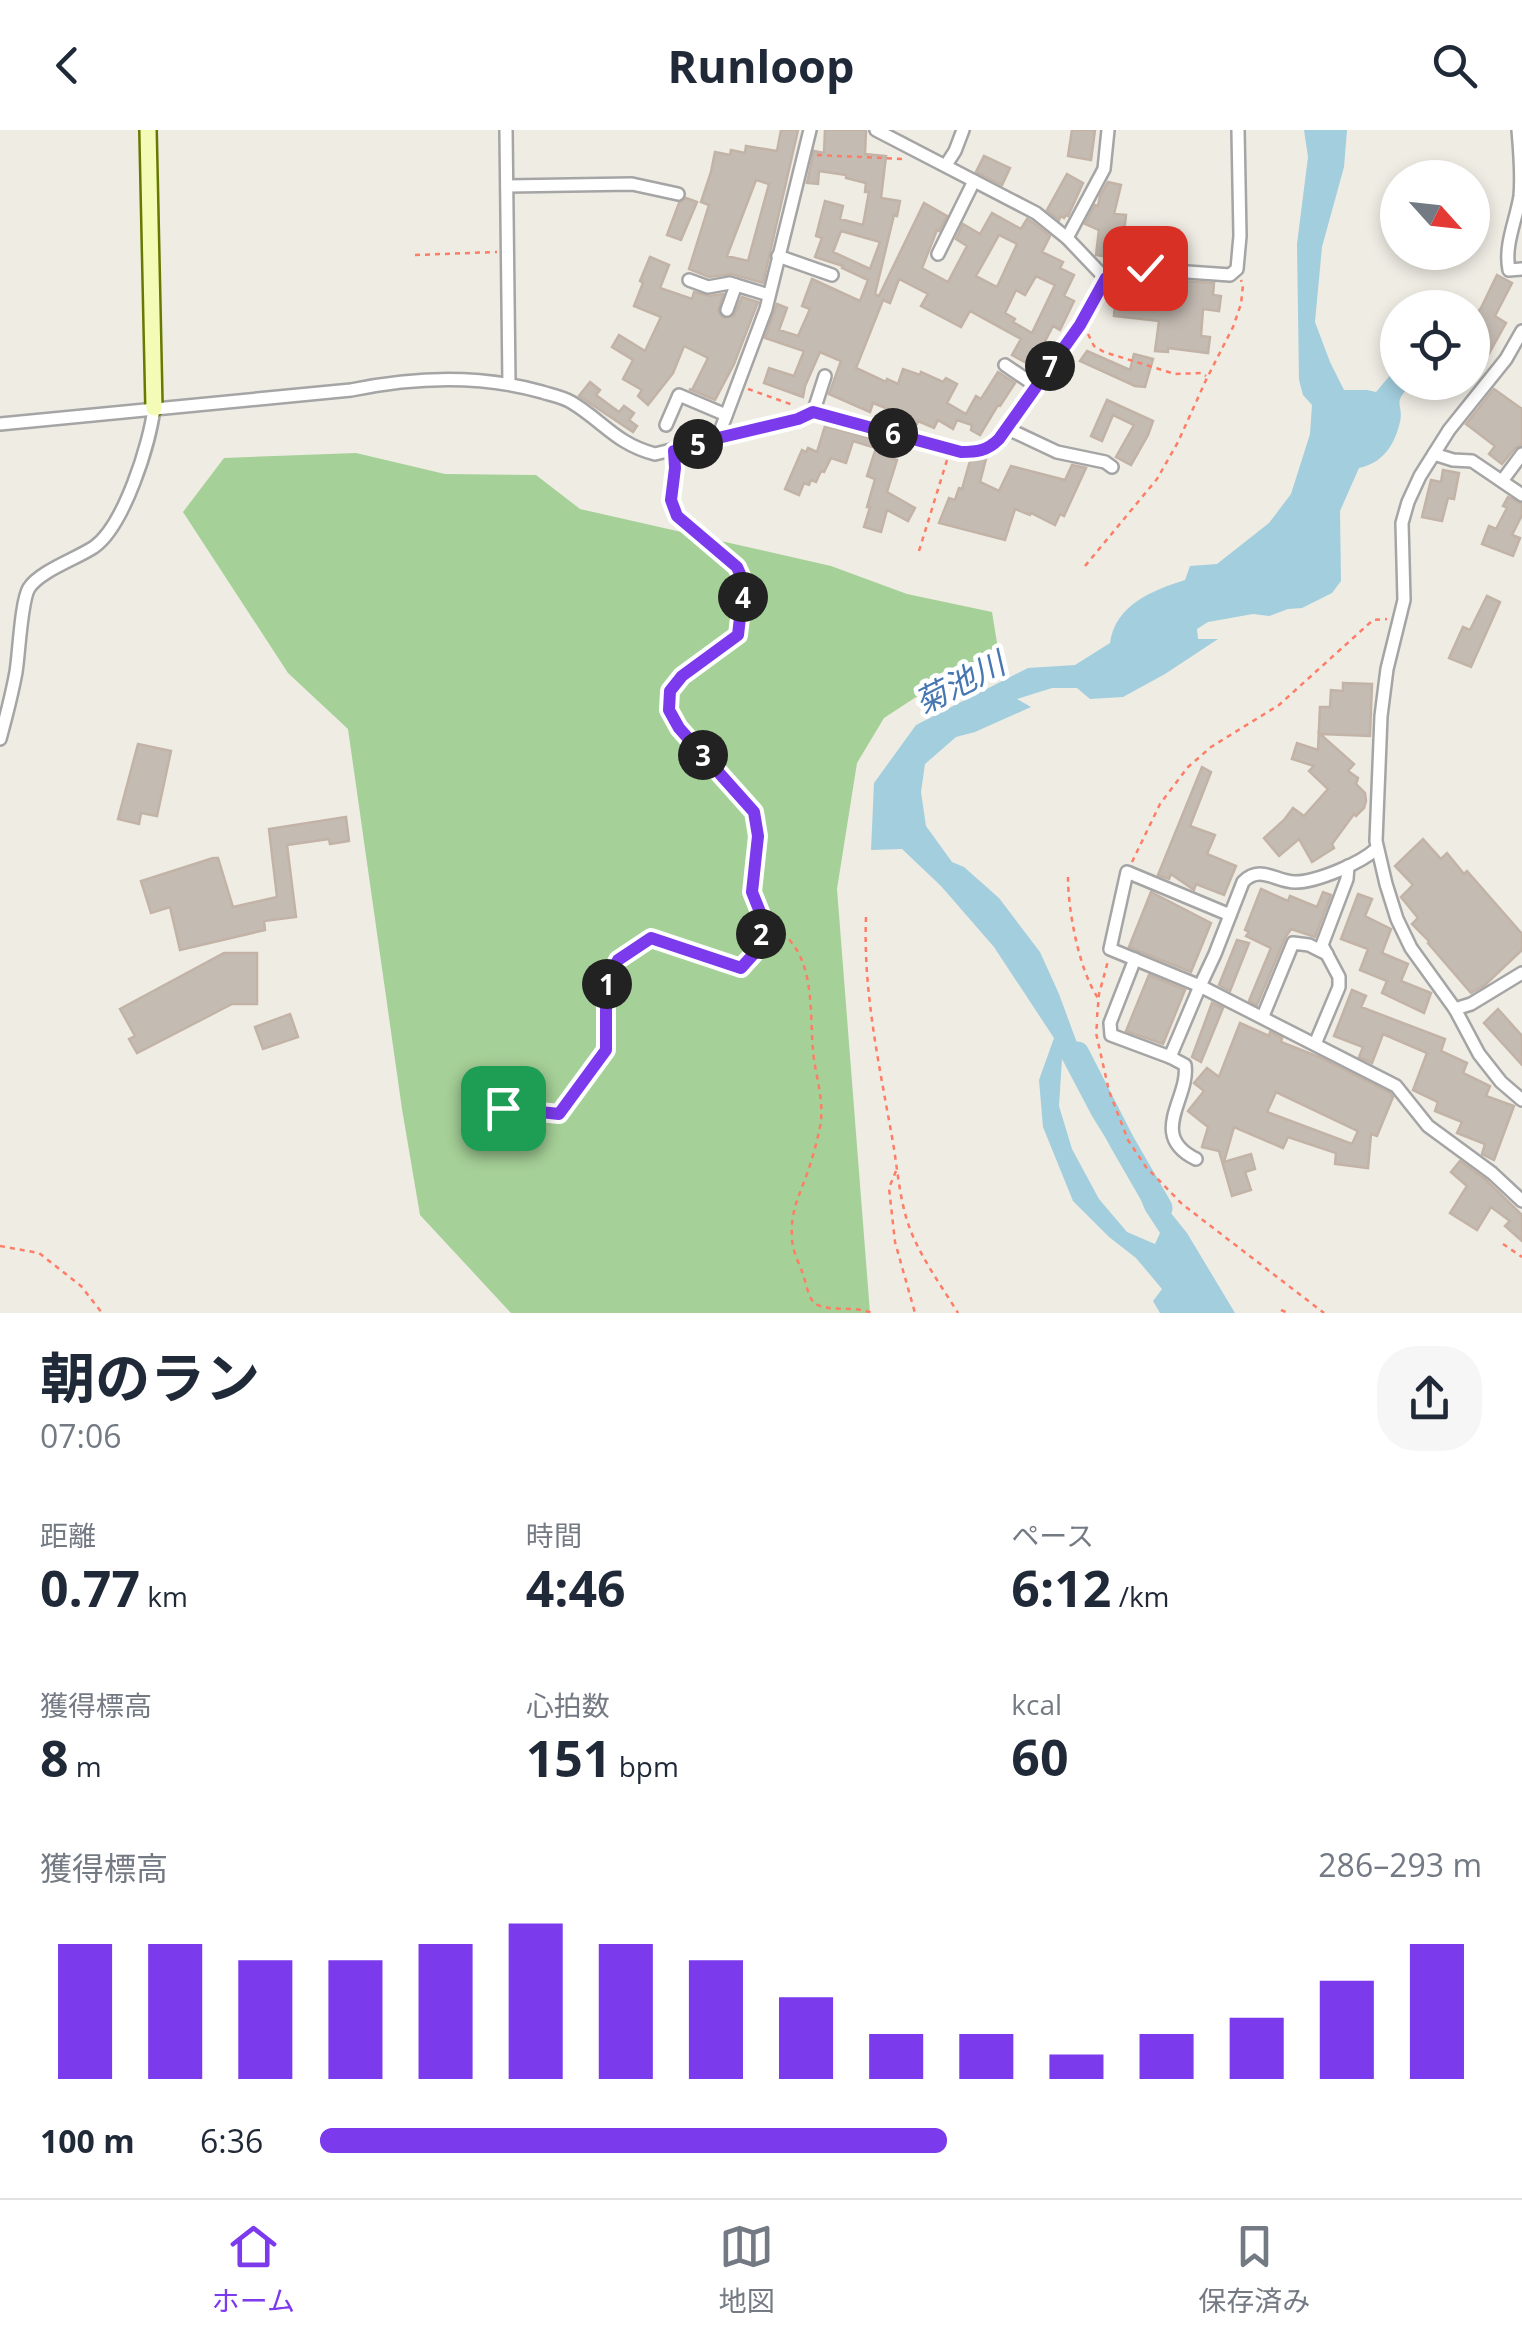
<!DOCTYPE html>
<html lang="ja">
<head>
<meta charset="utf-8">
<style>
	:root { --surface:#fff; --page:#f6f6f7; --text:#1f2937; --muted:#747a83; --line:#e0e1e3; --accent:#7c3aed }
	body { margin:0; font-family:"Open Sans","Noto Sans JP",sans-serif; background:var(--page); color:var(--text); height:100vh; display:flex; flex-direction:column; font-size:38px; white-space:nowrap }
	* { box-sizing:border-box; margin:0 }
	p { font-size:32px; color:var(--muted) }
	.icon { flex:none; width:55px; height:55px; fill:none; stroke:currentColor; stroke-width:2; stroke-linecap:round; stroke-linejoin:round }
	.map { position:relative; height:1183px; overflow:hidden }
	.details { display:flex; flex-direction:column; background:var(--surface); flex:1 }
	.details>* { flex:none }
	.needle { width:65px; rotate:117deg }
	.tools { position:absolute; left:1380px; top:30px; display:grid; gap:20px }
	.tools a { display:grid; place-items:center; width:110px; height:110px; border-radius:50%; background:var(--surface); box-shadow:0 5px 15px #0003; font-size:50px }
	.pin { position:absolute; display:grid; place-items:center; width:85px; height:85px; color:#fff; margin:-42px; border-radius:20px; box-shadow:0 5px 15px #0006 }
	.km { position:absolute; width:50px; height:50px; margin:-25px; border-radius:50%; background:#222; color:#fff; font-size:28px; line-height:50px; text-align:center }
	.round { display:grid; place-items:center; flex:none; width:105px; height:105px; border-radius:40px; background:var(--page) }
	.overview { display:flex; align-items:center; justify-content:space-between; height:170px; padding:0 40px }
	h1 { font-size:55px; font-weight:700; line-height:75px }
	.stats { display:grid; grid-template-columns:repeat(3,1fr); gap:15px; height:170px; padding:10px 40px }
	.stats div { display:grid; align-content:center }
	.stats b { font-size:50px; font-weight:700 }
	.stats small { font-size:28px; font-weight:400 }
	.stats p { font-size:28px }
	.chart { height:280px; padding:20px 40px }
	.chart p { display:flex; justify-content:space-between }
	.chart svg { width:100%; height:180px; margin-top:10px; stroke:var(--accent); stroke-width:6 }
	ul { padding:0 40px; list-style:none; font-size:32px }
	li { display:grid; grid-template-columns:160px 120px 1fr; align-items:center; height:75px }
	li i { height:25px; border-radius:12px; background:var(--accent) }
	header { display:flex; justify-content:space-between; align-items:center; height:130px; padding:0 40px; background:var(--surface); font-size:45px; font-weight:700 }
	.dock { display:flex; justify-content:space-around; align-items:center; height:140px; border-top:2px solid var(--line); background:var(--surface); font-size:28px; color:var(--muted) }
	.dock a { display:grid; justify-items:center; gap:5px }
	.dock .active { color:var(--accent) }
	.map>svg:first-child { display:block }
	.forest { fill:#a5d097 }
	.water { fill:#a3cede; fill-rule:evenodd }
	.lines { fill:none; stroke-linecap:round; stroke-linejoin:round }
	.river { stroke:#a3cede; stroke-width:25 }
	.building { fill:#c4bcb3; stroke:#c2b3a6; stroke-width:2.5; fill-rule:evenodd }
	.street-casing { stroke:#a5a5a5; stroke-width:16 }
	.secondary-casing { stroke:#667901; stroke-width:20 }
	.path { stroke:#fe7d66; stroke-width:2.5; stroke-dasharray:5 5; stroke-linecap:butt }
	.street { stroke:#fff; stroke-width:11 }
	.secondary { stroke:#f4fbb6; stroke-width:15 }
	.route-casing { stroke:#fff; stroke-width:20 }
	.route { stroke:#7c3aed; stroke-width:12 }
	.labels { text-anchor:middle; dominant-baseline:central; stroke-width:9; stroke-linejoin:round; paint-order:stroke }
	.water-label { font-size:32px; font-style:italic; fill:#4777b1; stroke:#fff }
</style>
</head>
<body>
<header><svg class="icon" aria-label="back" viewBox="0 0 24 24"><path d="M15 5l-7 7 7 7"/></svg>Runloop<svg class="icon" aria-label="search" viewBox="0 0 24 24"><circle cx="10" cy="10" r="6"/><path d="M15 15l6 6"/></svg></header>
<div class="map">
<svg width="1522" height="1183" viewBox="0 0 1522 1183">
	<rect width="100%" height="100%" fill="#efece4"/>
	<path class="forest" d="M356,323L445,344L536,345L580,379L831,436L907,464L992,482L998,519L942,550L884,588L857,633L837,759L870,1183H511L420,1085L402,979L348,599L288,543L183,382L224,328Z"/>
	<path class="water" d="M1304,0H1347L1344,37L1322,117L1315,192L1330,232L1344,260H1367L1376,262L1392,243L1397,230L1398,252L1411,253V255C1391,274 1404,274 1400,292C1394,317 1382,333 1359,338L1340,381L1341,451L1332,463L1302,478L1288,479L1269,486L1253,484L1208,492L1197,499L1198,509H1218L1165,544L1123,567L1090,569L1077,558H1052L1017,569L1031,577L975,602L956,607L925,634L921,662L926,696L952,732L964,737L999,768L1040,822L1059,864L1113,1011L1187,1103L1235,1183H1160L1153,1171L1162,1159L1136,1128L1109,1107L1073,1071L1043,997L1039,950L1054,908L994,817L941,756L902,719L871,720L874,653L916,595L1028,538L1075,535L1110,513C1115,475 1153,460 1185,450L1190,436L1217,434L1269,393L1291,364L1310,304L1312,275L1303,265L1299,250L1297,114L1308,27ZM1062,929L1092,986L1136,1057L1145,1080L1160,1103L1155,1114L1127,1102L1099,1069L1072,1019L1059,976Z"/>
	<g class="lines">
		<path class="river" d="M1077,924L1122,1012L1160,1078"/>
	</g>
	<g class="building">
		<path d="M781,0H798L763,153L732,144L709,147L689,139L709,75L701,72L711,42L715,22L730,25L731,20L745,23L746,16L777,21ZM756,50L769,54L748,131L727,126Z"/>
		<path d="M825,0H866L865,24L886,26L881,68L900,71L897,86L894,85L875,164L879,166L924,73L947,86L939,101L937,100L922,138L948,152L967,116L956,109L963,94L980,104L992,83L1021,99L1027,89L1031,91L1050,106L1042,122L1063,132L1060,138L1074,145L1064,166L1074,171L1060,200L1053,196L1032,236L1012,225L1021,209L970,181L961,197L921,176L928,164L899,149L890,173L883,170L856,238L886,252L887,249L898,254L903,239L920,245L921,242L943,252L946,248L957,254L947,273L966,284L976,266L981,269L998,242L1015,253L1000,276L998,275L980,305L971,300L972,295L957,290L953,299L938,290L934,298L918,291L917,294L900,286L901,284L873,273L870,282L829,264L841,231L820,222L805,256L803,267L764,253L769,238L794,246L804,221L765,208L777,174L787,178L779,200L798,206L810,179L802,176L812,149L860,171L868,150L842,138L843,136L815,127L822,108L816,106L825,71L843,76L840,89L863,95L869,62H865L866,53L846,48V45L819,41L818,54L807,53L814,21L824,23ZM841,101L880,112L870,139L833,122ZM999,105L1017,114L997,157L976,146ZM1036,146L1055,155L1032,203L1013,192L1015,189L1005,183L1016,160L1025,165Z"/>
		<path d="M1072,0H1095L1091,30L1068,26Z"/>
		<path d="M984,26L1010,38L1002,55L976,42Z"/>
		<path d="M1067,44L1083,53L1068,86L1066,85L1064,88L1061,86L1059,90L1047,80Z"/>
		<path d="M1108,52L1121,55L1114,84L1126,85L1123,112H1117L1115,128L1096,125L1099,100L1085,94L1095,75L1098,76L1100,66Z"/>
		<path d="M686,68L697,72L681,110L667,105L679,73Z"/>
		<path d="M650,127L669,135L660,158L692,169L694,162L709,166L723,164L718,181L723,188L734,186L742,167L758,172L734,234L715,270L689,259L692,260L708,228L684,216L673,243L648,275L638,266L642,260L623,249L633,230L612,217L619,205L645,221L661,187L634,176L643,153L640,151Z"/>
		<path d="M1497,145L1512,153L1495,186L1506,193L1487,227L1484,226L1472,244V189L1481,178Z"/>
		<path d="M1133,148L1214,153L1213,165L1221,166L1219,181L1203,179L1201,206L1210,207L1208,223L1168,218V222L1155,221L1159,191L1114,186L1115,174L1122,175L1126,151Z"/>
		<path d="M1087,221L1130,240L1134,224L1153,229L1145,257L1135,256L1080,231Z"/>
		<path d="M590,252L600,260L596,265L619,282L624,276L634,283L629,290L637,296L633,302L579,266Z"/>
		<path d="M1494,259L1522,279V315L1515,318L1502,334L1489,324L1495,316L1466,294Z"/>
		<path d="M1107,270L1153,291L1148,305L1131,335L1116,327L1134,295L1113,285L1102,311L1091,306Z"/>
		<path d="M825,296L897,315L892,328L897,330L887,362L915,378L908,391L887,380L881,402L864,397L870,377H867L875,349L867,346L876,318L853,311L846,333L831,328L824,342L821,341L816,352L811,350L809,355L804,353L799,365L785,359L802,320L806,322L808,318L817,322Z"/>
		<path d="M986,329L980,352L999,361L1011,336L1065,350L1072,335L1086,338L1064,386L1060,384L1055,395L1031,383L1030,385L1015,379L1005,410L939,393L949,368L955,370L959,358L962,359L970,331Z"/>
		<path d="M1443,340L1459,343L1454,369L1448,368L1442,391L1422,387L1431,350L1441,352Z"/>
		<path d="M1508,367L1522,374V385L1512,405L1520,408L1513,426L1482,414L1489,396L1496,399L1507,378L1503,376Z"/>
		<path d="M1487,466L1500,472L1471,537L1449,528L1463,497L1470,500Z"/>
		<path d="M1343,553L1372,554L1370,606L1320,604L1354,634L1348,641L1358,648L1356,654L1365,663L1366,671L1364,678L1356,686L1354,684L1332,714L1334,718L1312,732L1299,709L1279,726L1264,708L1284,690L1293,678L1304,686L1328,659L1309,641L1314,636L1292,629L1297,613L1318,620L1320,577H1330L1331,560L1343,561Z"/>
		<path d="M138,614L171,621L157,686L141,683L139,694L118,689Z"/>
		<path d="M1202,637L1211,642L1190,696L1215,705L1207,724L1236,736L1224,765L1196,754L1194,760L1171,744L1169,749L1158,745Z"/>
		<path d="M346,687L349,711L330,714L329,709L287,715L296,787L264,791L265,800L180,820L170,777L151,783L141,751L213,728H218L233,777L277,767L269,699Z"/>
		<path d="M1423,709L1441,729L1447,723L1464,744L1467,741L1522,804V820L1485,855L1471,863L1428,813L1429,811L1412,794L1418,788L1401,767L1413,755L1395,736Z"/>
		<path d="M1261,759L1288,771L1290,766L1317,777L1323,762L1331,765L1315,807L1291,799L1285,808L1257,875L1249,871L1271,818L1246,806L1249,802L1245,800Z"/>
		<path d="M1151,762L1211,793L1191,842L1129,817Z"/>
		<path d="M1358,764L1372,769L1365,786L1391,799L1382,823L1408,834L1401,851L1431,863L1424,883L1382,863L1387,851L1360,840L1368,819L1341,809Z"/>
		<path d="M1237,810L1249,813L1230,861L1219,855Z"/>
		<path d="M224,823H257V874H232L137,923L129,909L135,906L120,879Z"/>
		<path d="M1149,845L1185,860L1163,914L1126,901Z"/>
		<path d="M1352,860L1366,866L1361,877L1445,909L1441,921L1467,933L1463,943L1490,956L1486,966L1514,976L1494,1030L1482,1024L1485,1014L1457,1003L1462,992L1435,981L1438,972L1413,960L1427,923L1383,904L1372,933L1359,927L1363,917L1334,906Z"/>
		<path d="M1212,873L1223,878L1201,932L1192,927Z"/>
		<path d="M1498,879L1522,906V935L1484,893Z"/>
		<path d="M290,884L298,907L263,919L255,897Z"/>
		<path d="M1240,893L1269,906L1270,902L1282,908L1281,912L1319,927L1390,963L1393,967L1377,1006L1371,1004L1368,1038L1335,1034L1336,1023L1288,1007L1283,1018L1234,997L1224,1032L1251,1024L1255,1039L1245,1042L1251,1060L1232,1066L1219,1021L1202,1017L1208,997L1188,981L1204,961L1194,953L1207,938L1219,947ZM1276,962L1358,1001L1352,1014L1267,982Z"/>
		<path d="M1460,1031L1486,1050L1522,1085V1111L1505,1096L1510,1091L1491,1077L1477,1100L1450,1083L1467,1056L1451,1042Z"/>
	</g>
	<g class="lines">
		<defs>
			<g id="street">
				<path d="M506,0L509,254"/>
				<path d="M876,0L1036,83L1067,108L1106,149"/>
				<path d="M1518,0C1520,22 1522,44 1520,66C1516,91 1504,115 1509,140L1522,139"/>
				<path d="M946,35L955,21L963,0"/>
				<path d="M507,56L632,54L678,64"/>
				<path d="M1067,108L1104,39L1108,0"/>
				<path d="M938,124L974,51"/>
				<path d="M778,126L832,145"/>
				<path d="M689,150L708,157L730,153L736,155"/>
				<path d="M727,180L736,155L769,165"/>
				<path d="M1522,201L1506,229L1449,300L1420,346L1408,372L1402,393L1404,470L1387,539L1381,586L1376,711L1386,754L1397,789L1411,818L1455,879L1479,924L1501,952L1522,970"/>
				<path d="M1005,235L1036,256"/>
				<path d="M813,283L825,246"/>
				<path d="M0,294L351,260C414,247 479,244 542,262C551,265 562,267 571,272C603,291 616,314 655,324L797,289L813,283L961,322C977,322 987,321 999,309L1080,195L1106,149L1131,138L1230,145L1237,139L1240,106L1238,0"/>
				<path d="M666,295L679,265L726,285"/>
				<path d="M1006,298L1057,322L1105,332L1112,337"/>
				<path d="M718,307L766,179L810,0"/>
				<path d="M1434,324L1453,330L1472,331L1522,365"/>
				<path d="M1502,351L1522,324"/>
				<path d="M0,609C6,587 12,564 16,542C19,524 21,471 29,458C40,441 76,429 94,417C124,396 150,313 154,278"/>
				<path d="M1376,719C1361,733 1317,752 1295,752C1276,752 1260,734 1243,752L1215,824L1200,856L1396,956L1428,996L1492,1043L1522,1071"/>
				<path d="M1135,829L1110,893L1111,905L1170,927"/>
				<path d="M1455,879L1471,874L1522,843"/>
				<path d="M1263,886L1293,813L1309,815L1327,824"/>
				<path d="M1315,914L1339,857V847L1322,815L1347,749L1348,736"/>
				<path d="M1196,1029C1147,1005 1190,968 1185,935L1170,927L1200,856L1110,819L1127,742L1230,785"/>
			</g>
			<path id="secondary" d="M148,0L154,278"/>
		</defs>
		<use href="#street" class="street-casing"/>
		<use href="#secondary" class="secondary-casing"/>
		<g class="path">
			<path d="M817,25L904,29"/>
			<path d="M415,125L497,122"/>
			<path d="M1088,204L1094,216L1104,222L1175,244L1202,243L1206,246"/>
			<path d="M748,259L793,275"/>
			<path d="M919,421L947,330"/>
			<path d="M1085,436L1157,349L1178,312L1206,250L1233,197L1241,174L1243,155L1241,150"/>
			<path d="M1132,732L1160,674L1188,637L1211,617L1279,575L1373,490L1387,489"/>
			<path d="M1068,747C1068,781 1079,840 1098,868"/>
			<path d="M866,787C863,861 879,934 892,1007C898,1039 899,1073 912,1104C924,1132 942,1157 958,1183"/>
			<path d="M765,792C817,816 809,873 813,920C815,946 825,970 820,997C817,1011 813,1027 808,1041C800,1065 790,1080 792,1108C792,1120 799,1133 803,1144C806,1153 808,1166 814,1173C829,1183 853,1175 872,1183"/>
			<path d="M1097,887L1099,864L1108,831"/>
			<path d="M1097,894L1096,903L1109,961L1128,1010L1146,1037L1182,1074L1324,1183"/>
			<path d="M503,978L559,984L606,919V855L618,831L651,808L741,838L759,818L764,792L752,761L758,707L754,682L679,598L669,580L671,561L682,546L737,505L744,453L737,437L677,386L671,371L675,333"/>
			<path d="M896,1041L889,1058L895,1112L915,1183"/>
			<path d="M1503,1114L1522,1127"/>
			<path d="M0,1116L39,1123L81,1156L102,1183"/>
			<path d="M1281,1180L1288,1183"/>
		</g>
		<use href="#street" class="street"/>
		<use href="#secondary" class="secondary"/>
	</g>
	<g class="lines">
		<defs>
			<path id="route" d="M503,978L559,984L606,920V855L618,830L651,808L741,838L759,818L764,792L752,762L758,706L754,682L679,598L669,580L670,561L682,546L738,505L744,453L737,437L677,386L671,370L675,338L674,321L718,308L798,289L813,282L961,322C977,322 987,321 999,309L1080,195L1106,148L1130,138H1145"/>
		</defs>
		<use href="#route" class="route-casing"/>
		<use href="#route" class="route"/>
	</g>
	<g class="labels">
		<g class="water-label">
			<text transform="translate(959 552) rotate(-27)">菊池川</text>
		</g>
	</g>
</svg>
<div class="tools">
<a><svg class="needle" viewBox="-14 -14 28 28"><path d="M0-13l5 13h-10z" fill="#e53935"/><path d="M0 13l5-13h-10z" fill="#747a83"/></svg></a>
<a><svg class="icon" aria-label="locate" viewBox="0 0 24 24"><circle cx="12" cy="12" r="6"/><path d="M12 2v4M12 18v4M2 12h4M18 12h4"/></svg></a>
</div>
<div class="pin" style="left:503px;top:978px;background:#1e9e55"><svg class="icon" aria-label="arrive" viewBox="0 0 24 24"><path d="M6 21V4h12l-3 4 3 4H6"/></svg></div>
<div class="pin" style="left:1145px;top:138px;background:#d93025"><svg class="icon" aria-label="check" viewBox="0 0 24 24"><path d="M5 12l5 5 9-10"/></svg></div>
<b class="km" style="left:607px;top:854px">1</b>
<b class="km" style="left:761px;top:804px">2</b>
<b class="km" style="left:703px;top:625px">3</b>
<b class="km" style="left:743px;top:467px">4</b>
<b class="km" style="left:698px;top:314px">5</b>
<b class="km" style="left:893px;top:303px">6</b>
<b class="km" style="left:1050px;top:236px">7</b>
</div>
<section class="details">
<div class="overview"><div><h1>朝のラン</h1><p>07:06</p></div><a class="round"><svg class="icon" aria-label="share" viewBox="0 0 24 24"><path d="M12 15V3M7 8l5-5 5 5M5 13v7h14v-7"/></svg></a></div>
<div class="stats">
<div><p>距離</p><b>0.77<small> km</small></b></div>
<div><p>時間</p><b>4:46</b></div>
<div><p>ペース</p><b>6:12<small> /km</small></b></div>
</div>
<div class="stats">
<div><p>獲得標高</p><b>8<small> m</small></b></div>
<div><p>心拍数</p><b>151<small> bpm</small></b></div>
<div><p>kcal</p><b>60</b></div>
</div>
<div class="chart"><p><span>獲得標高</span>286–293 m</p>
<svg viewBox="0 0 160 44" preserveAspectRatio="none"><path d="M5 44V11M15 44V11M25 44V15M35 44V15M45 44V11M55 44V6M65 44V11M75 44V15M85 44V24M95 44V33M105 44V33M115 44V38M125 44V33M135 44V29M145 44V20M155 44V11"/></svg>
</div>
<ul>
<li><b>100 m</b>6:36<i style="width:54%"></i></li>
</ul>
</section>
<nav class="dock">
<a class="active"><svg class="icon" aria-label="home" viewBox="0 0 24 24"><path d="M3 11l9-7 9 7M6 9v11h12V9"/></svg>ホーム</a>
<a><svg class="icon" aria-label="map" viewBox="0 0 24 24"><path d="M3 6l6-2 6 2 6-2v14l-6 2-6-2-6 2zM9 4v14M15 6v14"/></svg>地図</a>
<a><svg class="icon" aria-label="saved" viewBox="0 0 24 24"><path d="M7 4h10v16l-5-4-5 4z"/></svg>保存済み</a>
</nav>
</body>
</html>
